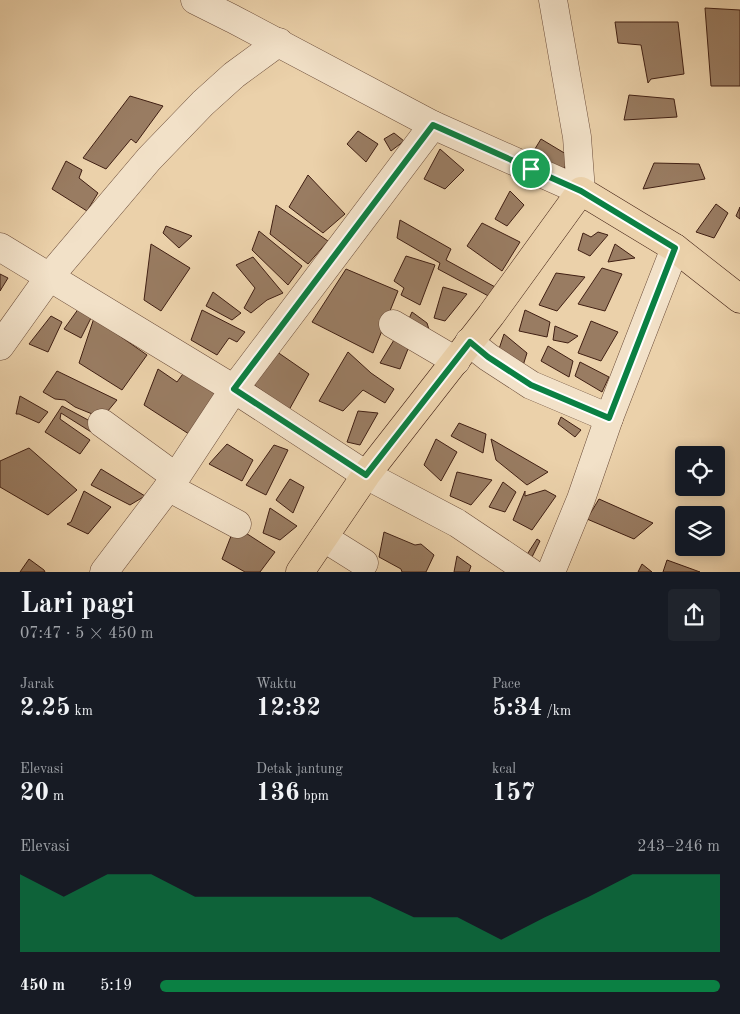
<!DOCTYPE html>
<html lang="id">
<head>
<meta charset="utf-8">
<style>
	:root { --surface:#171b24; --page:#20242c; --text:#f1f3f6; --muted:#9ea1a6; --accent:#0b8043 }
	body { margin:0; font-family:"Old Standard TT",serif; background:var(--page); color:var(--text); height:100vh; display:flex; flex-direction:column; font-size:19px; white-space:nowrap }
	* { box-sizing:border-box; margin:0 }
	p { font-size:16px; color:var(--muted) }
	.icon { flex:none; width:28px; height:28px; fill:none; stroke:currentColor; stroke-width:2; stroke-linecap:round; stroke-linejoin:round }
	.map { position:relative; height:572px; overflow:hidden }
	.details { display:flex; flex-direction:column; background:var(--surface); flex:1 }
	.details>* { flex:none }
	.tools { position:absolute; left:675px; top:446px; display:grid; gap:10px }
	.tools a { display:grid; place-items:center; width:50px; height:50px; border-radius:5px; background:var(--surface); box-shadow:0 2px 12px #0003; font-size:25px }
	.pin { position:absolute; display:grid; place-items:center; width:42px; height:42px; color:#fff; margin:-21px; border:2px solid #fff; border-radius:50%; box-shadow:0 1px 5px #0007 }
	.round { display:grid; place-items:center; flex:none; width:52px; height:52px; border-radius:5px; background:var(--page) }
	.head { display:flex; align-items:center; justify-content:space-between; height:85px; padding:0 20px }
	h1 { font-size:28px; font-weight:700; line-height:38px }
	.stats { display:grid; grid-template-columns:repeat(3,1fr); gap:8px; height:85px; padding:5px 20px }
	.stats div { display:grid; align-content:center }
	.stats b { font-size:25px; font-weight:700 }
	.stats small { font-size:14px; font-weight:400 }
	.stats p { font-size:14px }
	.chart { height:140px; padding:10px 20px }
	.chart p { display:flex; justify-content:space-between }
	.chart svg { width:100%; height:90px; margin-top:5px; fill:var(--accent); opacity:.7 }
	ul { padding:0 20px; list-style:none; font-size:16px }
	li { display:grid; grid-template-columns:80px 60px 1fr; align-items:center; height:38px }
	li i { height:12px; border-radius:6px; background:var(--accent) }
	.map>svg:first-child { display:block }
	.building { fill:#997c62; stroke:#401f13 }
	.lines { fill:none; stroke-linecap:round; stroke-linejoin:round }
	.minor-casing { stroke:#6b4c39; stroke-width:29 }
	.major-casing { stroke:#401f13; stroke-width:29 }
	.minor { stroke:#f2e1c8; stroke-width:28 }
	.major { stroke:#ebd1aa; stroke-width:28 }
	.route-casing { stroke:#fff; stroke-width:10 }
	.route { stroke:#0b8043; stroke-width:6 }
</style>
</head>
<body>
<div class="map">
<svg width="740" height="572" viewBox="0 0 740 572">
	<rect width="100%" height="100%" fill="#ebd1aa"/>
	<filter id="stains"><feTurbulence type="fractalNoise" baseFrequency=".004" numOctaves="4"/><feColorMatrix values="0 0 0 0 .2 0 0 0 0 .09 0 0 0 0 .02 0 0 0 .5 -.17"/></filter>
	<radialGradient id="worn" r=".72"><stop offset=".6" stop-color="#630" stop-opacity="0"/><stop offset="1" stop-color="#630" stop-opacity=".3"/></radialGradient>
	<g class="building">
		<path d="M705,8L740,10V86H711Z"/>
		<path d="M615,22H678L684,74L651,79L648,83L641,45L618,43Z"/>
		<path d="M629,95L674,99L677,117L624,120Z"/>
		<path d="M130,96L163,106L136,143L131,139L106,169L83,158Z"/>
		<path d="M358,131L378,144L366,162L347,144Z"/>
		<path d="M394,133L404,141L391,151L384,139Z"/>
		<path d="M541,139L571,157L560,175L530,157Z"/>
		<path d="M440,149L464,170L445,189L424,179Z"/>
		<path d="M66,161L82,170L79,178L98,193L87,211L52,189Z"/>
		<path d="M654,163L699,164L705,179L643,189Z"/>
		<path d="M308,175L345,214L323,233L289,207Z"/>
		<path d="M510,191L524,205L507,226L495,219Z"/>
		<path d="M716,204L728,213L714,238L696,232Z"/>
		<path d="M276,205L328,241L308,264L270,234Z"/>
		<path d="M740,207V219L736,216Z"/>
		<path d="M400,220L451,249L446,260L497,288L494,299L438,269L440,263L397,238Z"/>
		<path d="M482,223L520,242L502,271L467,246Z"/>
		<path d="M166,226L192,236L179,248L163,233Z"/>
		<path d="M259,231L302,266L288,285L252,250Z"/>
		<path d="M598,232L608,235L590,256L578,250L583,233L591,237Z"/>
		<path d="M151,244L190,268L161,311L144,300Z"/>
		<path d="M615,244L635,258L608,262Z"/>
		<path d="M406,256L435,265L420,305L401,295L404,288L394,281Z"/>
		<path d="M253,257L283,293L267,300L251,313L244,308L255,288L236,265Z"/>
		<path d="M602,268L622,274L605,311L578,304Z"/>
		<path d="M346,269L398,291L373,353L312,322Z"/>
		<path d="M556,273L585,277L557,311L539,305Z"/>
		<path d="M0,274L8,278L0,291Z"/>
		<path d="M443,287L467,294L445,321L434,318Z"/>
		<path d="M213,292L241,313L232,320L206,306Z"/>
		<path d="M79,308L92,316L81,338L64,329Z"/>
		<path d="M202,310L245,332L237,342L229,338L217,355L191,340Z"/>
		<path d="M525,310L550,322L547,337L519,331Z"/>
		<path d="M412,312L427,323L431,336L407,323Z"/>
		<path d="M51,316L62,322L48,352L29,344Z"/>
		<path d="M94,318L147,355L122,390L79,363Z"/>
		<path d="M591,321L618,332L601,361L578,353Z"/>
		<path d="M555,326L578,336L568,343L553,340Z"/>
		<path d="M504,334L527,353L521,372L497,355Z"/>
		<path d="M397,335L408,349L400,369L380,363Z"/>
		<path d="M548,346L573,361L569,377L541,361Z"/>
		<path d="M270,347L309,374L289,410L254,385Z"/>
		<path d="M348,352L371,373L394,389L385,403L363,390L343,411L319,401Z"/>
		<path d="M580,362L609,377L602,392L575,376Z"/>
		<path d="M188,367L226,393L192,436L144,405L158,369L177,382Z"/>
		<path d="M57,371L117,400L102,418L75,407L65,400L55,399L43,392Z"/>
		<path d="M20,396L48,412L39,423L19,414H16Z"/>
		<path d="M62,406L103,428L96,435L61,413L60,419L90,440L80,454L45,432Z"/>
		<path d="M358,411L378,413L360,445L347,442Z"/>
		<path d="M561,417L581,430L575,437L558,424Z"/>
		<path d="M459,423L486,434L483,453L451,436Z"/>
		<path d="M436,439L457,452L441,481L424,465Z"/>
		<path d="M491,439L548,472L527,485L496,460Z"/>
		<path d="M227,444L253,460L242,481L209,464Z"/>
		<path d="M274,445L288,450L266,495L246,485Z"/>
		<path d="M29,448L77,490L48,515L0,487V461Z"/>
		<path d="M101,469L145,496L130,505L91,485Z"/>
		<path d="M457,472L492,480L471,505L450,496Z"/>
		<path d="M290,479L304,487L293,513L276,500Z"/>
		<path d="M503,482L516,492L505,512L489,507Z"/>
		<path d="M545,490L556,496L532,530L513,520L525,491V496Z"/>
		<path d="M84,491L111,507L88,534L67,524L71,522Z"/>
		<path d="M599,499L653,523L634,539L587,519Z"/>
		<path d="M270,508L297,526L280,540L263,533Z"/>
		<path d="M235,526L275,552L260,572H245L222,559Z"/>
		<path d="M384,532L415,545L421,544L434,555L426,572H402L401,569L379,557Z"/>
		<path d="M537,539L540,541L530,561L526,556Z"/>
		<path d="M457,556L471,566L469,572H454Z"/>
		<path d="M29,559L44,570L45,572H20Z"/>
		<path d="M667,560L700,572H663Z"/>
		<path d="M642,564L652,572H638Z"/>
	</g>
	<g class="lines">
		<defs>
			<g id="minor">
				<path d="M195,0L233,19L433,125L581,191L577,137L553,0"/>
				<path d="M0,247L234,389L366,475L457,523L530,572"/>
				<path d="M393,324L456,361"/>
				<path d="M469,342L488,357L531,385L609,418"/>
				<path d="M0,346L50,276L149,159L203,103L234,75L279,42"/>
				<path d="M102,423L176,477"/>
				<path d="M168,487L237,524"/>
				<path d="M324,538L364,563"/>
				<path d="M104,572L176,477L234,389L433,125"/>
				<path d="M551,572L581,499L609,418L675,248"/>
			</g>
			<path id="major" d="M300,572L366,475L491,315L581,191L675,248L740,299"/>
		</defs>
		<use href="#minor" class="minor-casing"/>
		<use href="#major" class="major-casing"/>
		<use href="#minor" class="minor"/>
		<use href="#major" class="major"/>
	</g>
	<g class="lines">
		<defs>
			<path id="route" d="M433,125L581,191L675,248L609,418L531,385L488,357L470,342L366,475L234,389Z"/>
		</defs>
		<use href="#route" class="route-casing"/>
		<use href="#route" class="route"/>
	</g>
	<rect width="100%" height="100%" filter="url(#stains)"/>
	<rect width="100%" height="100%" fill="url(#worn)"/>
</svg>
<div class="tools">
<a><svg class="icon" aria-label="locate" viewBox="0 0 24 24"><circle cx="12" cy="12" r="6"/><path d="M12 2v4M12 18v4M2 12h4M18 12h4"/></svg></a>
<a><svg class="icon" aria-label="layers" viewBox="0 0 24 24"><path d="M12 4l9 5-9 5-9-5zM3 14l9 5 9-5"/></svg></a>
</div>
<div class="pin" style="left:531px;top:169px;background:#1e9e55"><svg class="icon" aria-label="arrive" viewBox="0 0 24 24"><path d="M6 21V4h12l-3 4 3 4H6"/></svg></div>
</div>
<section class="details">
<div class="head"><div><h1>Lari pagi</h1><p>07:47 · 5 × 450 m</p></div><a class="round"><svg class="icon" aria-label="share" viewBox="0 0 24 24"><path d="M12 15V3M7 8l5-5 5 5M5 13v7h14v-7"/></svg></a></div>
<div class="stats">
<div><p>Jarak</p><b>2.25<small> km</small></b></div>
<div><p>Waktu</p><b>12:32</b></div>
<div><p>Pace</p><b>5:34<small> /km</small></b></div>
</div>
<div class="stats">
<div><p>Elevasi</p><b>20<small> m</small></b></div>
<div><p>Detak jantung</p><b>136<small> bpm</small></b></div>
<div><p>kcal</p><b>157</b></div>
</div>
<div class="chart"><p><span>Elevasi</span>243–246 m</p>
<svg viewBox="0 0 160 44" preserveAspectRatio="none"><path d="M0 44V6L10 17L20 6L30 6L40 17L50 17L60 17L70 17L80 17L90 27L100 27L110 38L120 27L130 17L140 6L150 6L160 6V44z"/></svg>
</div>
<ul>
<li><b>450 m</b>5:19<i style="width:100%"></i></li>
</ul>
</section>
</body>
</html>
